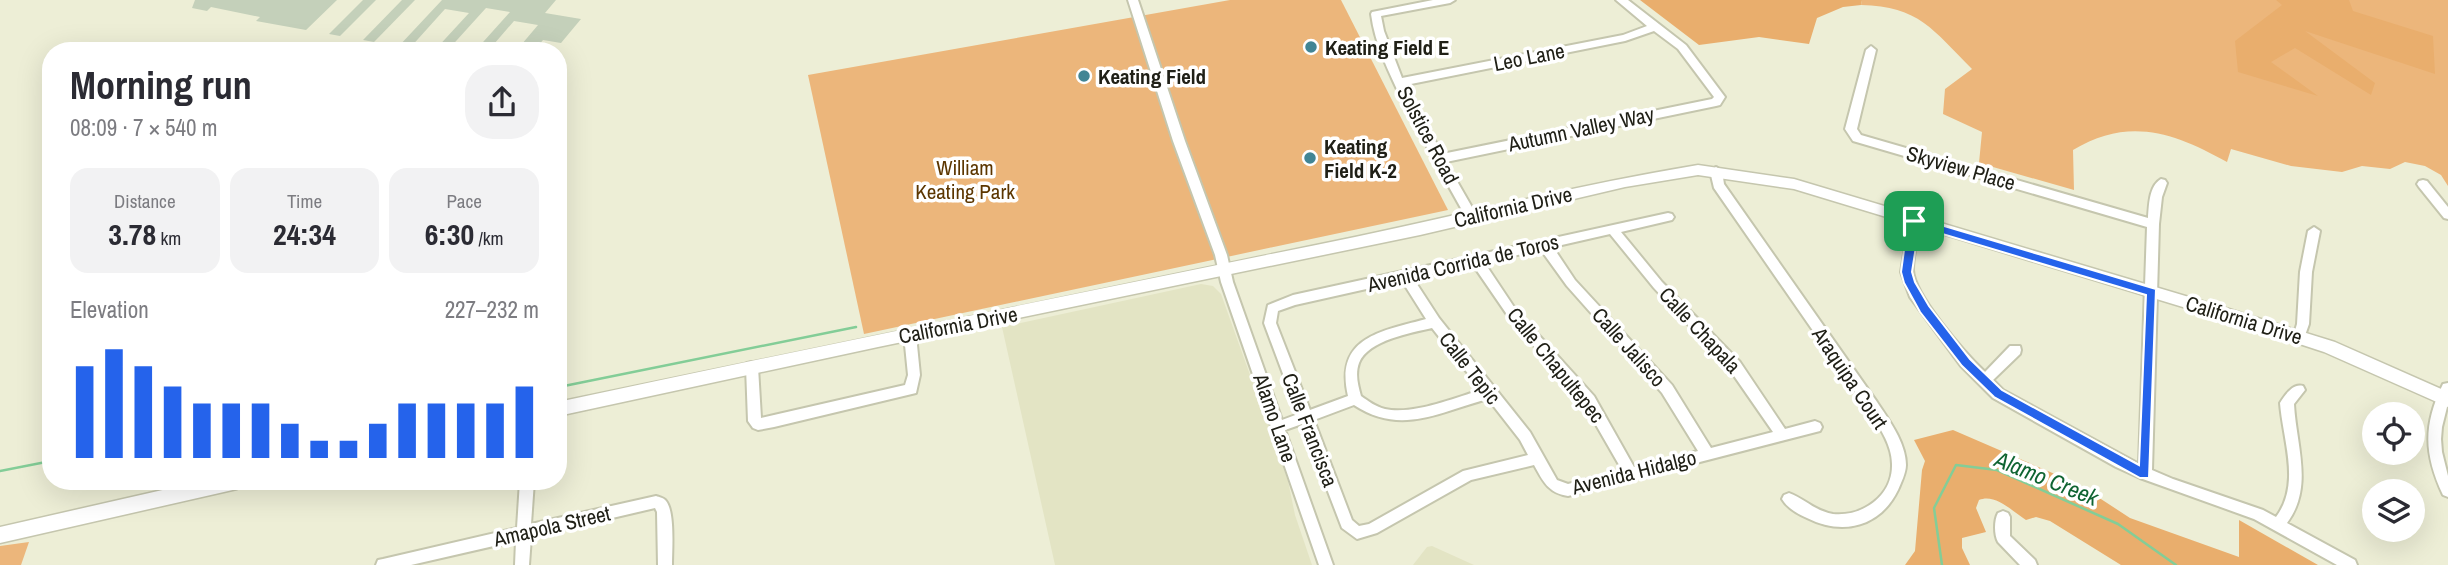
<!DOCTYPE html>
<html lang="en">
<head>
<meta charset="utf-8">
<style>
	:root { --surface:#fff; --page:#f2f2f3; --text:#2b2b33; --muted:#7c7c81; --accent:#2563eb }
	body { margin:0; font-family:"Archivo Narrow",sans-serif; background:var(--page); color:var(--text); height:100vh; display:flex; flex-direction:column; font-size:26px; white-space:nowrap }
	* { box-sizing:border-box; margin:0 }
	p { font-size:23px; color:var(--muted) }
	.icon { flex:none; width:38px; height:38px; fill:none; stroke:currentColor; stroke-width:2; stroke-linecap:round; stroke-linejoin:round }
	.map { position:relative; flex:1; overflow:hidden }
	.side { position:absolute; left:42px; top:42px; width:525px; height:448px; display:flex; flex-direction:column; background:var(--surface); border-radius:28px; box-shadow:0 7px 28px #0002 }
	.side>* { flex:none }
	.tools { position:absolute; left:2362px; top:402px; display:grid; gap:14px }
	.tools a { display:grid; place-items:center; width:63px; height:63px; border-radius:50%; background:var(--surface); box-shadow:0 7px 28px #0002; font-size:35px }
	.pin { position:absolute; display:grid; place-items:center; width:60px; height:60px; color:#fff; margin:-30px; border-radius:14px; box-shadow:0 4px 10px #0006 }
	.round { display:grid; place-items:center; flex:none; width:74px; height:74px; border-radius:28px; background:var(--page) }
	.overview { display:flex; align-items:center; justify-content:space-between; height:119px; padding:0 28px }
	h1 { font-size:38px; font-weight:700; line-height:52px }
	.stats { display:grid; grid-template-columns:repeat(3,1fr); gap:10px; height:119px; padding:7px 28px }
	.stats div { display:grid; align-content:center; border-radius:18px; background:var(--page); text-align:center }
	.stats b { font-size:30px; font-weight:700 }
	.stats small { font-size:19px; font-weight:400 }
	.stats p { font-size:19px }
	.chart { height:196px; padding:14px 28px }
	.chart p { display:flex; justify-content:space-between }
	.chart svg { width:100%; height:126px; margin-top:7px; stroke:var(--accent); stroke-width:6 }
	.map>svg:first-child { display:block }
	.built { fill:#e3e4c4 }
	.green { fill:#ecb67b }
	.forest { fill:#e9ae6d }
	.lines { fill:none; stroke-linecap:round; stroke-linejoin:round }
	.stream { stroke:#83cd97; stroke-width:2.5 }
	.building { fill:#c4d0ba }
	.street-casing { stroke:#c5c6ae; stroke-width:4 }
	.secondary-casing { stroke:#c5c6ae; stroke-width:3 }
	.street { fill:#fff; fill-rule:evenodd }
	.secondary { fill:#fff; fill-rule:evenodd }
	.route { fill:#2563eb; stroke:#fff; stroke-width:2; fill-rule:evenodd }
	.poi-dot { fill:#428594; stroke:#fff; stroke-width:2.5 }
	.labels { text-anchor:middle; dominant-baseline:central; stroke-width:7; stroke-linejoin:round; paint-order:stroke }
	.poi-label { font-size:21px; font-weight:bold; fill:#202017; stroke:#fff; text-anchor:start }
	.street-label { font-size:21px; fill:#202017; stroke:#fff }
	.park-label { font-size:21px; fill:#5c3600; stroke:#fff }
	.water-label { font-size:23px; font-style:italic; fill:#0f6432; stroke:#fff }
</style>
</head>
<body>
<div class="map">
<svg width="2448" height="565" viewBox="0 0 2448 565">
	<rect width="100%" height="100%" fill="#edeed6"/>
	<g class="built">
		<path d="M1201,284L1213,286L1221,294L1288,481L1295,515L1312,565H1055L1002,327Z"/>
		<path d="M1432,546L1474,565H1413L1427,547Z"/>
	</g>
	<g class="green">
		<path d="M1230,0H1341L1448,210L864,334L808,75Z"/>
		<path d="M1862,0H2448V186L2441,175L2425,166L2405,162L2390,169L2362,166L2342,172L2291,166L2231,149L2227,162C2175,133 2129,116 2073,150L2074,190L1979,163L1982,132L1943,114L1945,89L1972,69C1933,30 1919,6 1861,5Z"/>
		<path d="M29,542L21,565H0V546Z"/>
	</g>
	<g class="forest">
		<path d="M1640,0H1862L1861,5L1843,7L1817,18L1809,44L1759,37L1699,45Z"/>
		<path d="M2276,0H2349L2353,11L2433,36L2435,74L2305,31L2375,83L2371,95L2295,48L2271,62L2318,96L2238,72L2235,41L2282,5Z"/>
		<path d="M1953,430L2078,484L2130,518L2239,557V520L2318,565H2121L2050,521L2036,517L2026,520C2012,511 1995,493 1979,500L1976,508L1986,532L1962,538V548L1970,565H1905L1915,551L1922,470L1925,461L1914,440Z"/>
	</g>
	<g class="lines">
		<g class="stream">
			<path d="M564,386L856,327"/>
			<path d="M0,471L51,461"/>
			<path d="M1942,565L1934,508L1956,465L1997,470L2118,524L2176,565"/>
		</g>
	</g>
	<g class="building">
		<path d="M195,0H337L306,30L256,21L260,17L211,7L207,11L192,8Z"/>
		<path d="M363,0H376L340,36L329,34Z"/>
		<path d="M402,0H415L374,42L363,40Z"/>
		<path d="M442,0H556L545,13L581,19L561,43L543,40L534,51H516L538,25L514,21L488,51H475L510,12L486,8L447,51H434L469,13L445,9L409,49L398,47Z"/>
	</g>
	<g class="lines">
		<defs>
			<g id="street">
				<path d="M1128,0H1138L1185,141L1227,255L1233,282L1282,420L1298,414L1264,323L1268,305L1293,295L1668,213L1672,214L1674,217L1672,220L1621,232L1662,282L1740,362L1785,429L1815,421L1820,423L1822,427L1820,431L1568,496C1548,493 1543,481 1534,465L1471,480L1377,533L1357,539L1342,528L1302,424L1285,430L1333,565H1319L1221,282L1215,255L1173,141ZM1610,234L1654,288L1730,370L1773,432L1711,448L1672,385L1575,280L1553,247ZM1541,250L1567,286L1662,393L1698,451L1634,467L1594,396L1516,310L1484,262ZM1473,265L1508,316L1584,404L1622,470L1568,484L1557,480L1530,432L1439,318L1413,278ZM1402,281L1426,319C1382,331 1334,337 1348,396L1310,410L1276,323L1278,311L1295,305ZM1432,328L1481,390C1454,398 1413,415 1385,409C1376,407 1368,401 1361,396C1358,385 1355,374 1359,363C1368,340 1411,333 1432,328ZM1488,399L1520,440L1528,455L1463,471L1369,524L1359,526L1352,520L1314,420L1354,405C1401,436 1439,412 1488,399Z"/>
				<path d="M1433,0H1455L1450,3L1381,16L1384,31L1402,78L1623,35L1647,26L1616,0H1628L1686,45L1725,97L1720,105L1716,106L1446,162L1477,216L1471,220L1467,219C1445,180 1423,140 1402,100C1389,72 1375,45 1371,14L1372,12ZM1654,31L1678,49L1714,97L1712,99L1442,154L1406,85L1625,41Z"/>
				<path d="M1871,46L1876,50L1857,129L1861,135L2148,218C2149,205 2149,186 2161,179L2165,180L2167,183L2162,197L2159,224L2152,470L2173,479L2263,510L2276,517C2301,484 2283,441 2280,403C2285,395 2293,383 2303,386L2305,390L2294,404C2296,445 2314,487 2287,523L2355,560L2357,565H2337L2254,519L2140,478L2116,467L1993,398L1961,366L1910,297L1901,272L1910,218L1914,217L1920,221C1918,237 1913,254 1913,270C1914,295 1966,354 1985,372L2010,346H2020L2021,350L2020,354L1993,380L2003,390L2139,464L2147,227L1853,141L1845,129L1866,50Z"/>
				<path d="M1716,167L1722,171L1724,184L1877,402C1889,420 1906,443 1906,465C1906,473 1901,483 1898,490C1880,527 1843,536 1807,518C1798,514 1787,508 1782,499L1784,495L1789,493C1805,499 1815,511 1833,514C1862,517 1893,496 1892,464C1892,444 1878,425 1868,410L1714,188L1710,171Z"/>
				<path d="M2423,180L2427,181L2448,207V219L2444,218L2419,187L2417,184L2419,181Z"/>
				<path d="M2314,227L2320,231L2312,272L2309,324L2303,341H2295L2293,337L2297,324L2300,272L2308,231Z"/>
				<path d="M910,330L914,331L916,335L920,375L916,393L774,427L758,430L753,428L748,421L746,367L747,363L752,362L757,363L758,367L761,418L774,415L905,385L908,375L904,335L906,331Z"/>
				<path d="M2448,383V403L2442,427L2441,439L2442,452L2448,476V497L2443,495C2424,454 2423,425 2443,384Z"/>
				<path d="M520,481H534L531,524L656,496C659,497 664,498 666,501C675,512 672,550 672,565H658L657,512L655,508L531,537L529,565H515L516,541L411,565H376L378,560L383,559L517,528Z"/>
				<path d="M2003,511L2008,513L2010,517V536L2035,560L2037,565H2020L1998,542C1994,535 1994,520 1998,513Z"/>
			</g>
			<g id="secondary">
				<path d="M1698,165L1794,179L2229,309L2335,342L2448,392V407L2324,352L2229,321L1794,189L1698,175L1625,187L1420,235L878,347L558,416V402C823,345 1089,291 1355,237C1469,213 1582,184 1698,165Z"/>
				<path d="M202,481H246L243,486L237,489L0,543V527Z"/>
			</g>
		</defs>
		<use href="#street" class="street-casing"/>
		<use href="#secondary" class="secondary-casing"/>
		<use href="#street" class="street"/>
		<use href="#secondary" class="secondary"/>
	</g>
	<path class="route" d="M1914,217L2156,289L2149,478H2140L1994,397L1962,366L1920,312L1904,283L1901,272L1908,221ZM1919,227L2146,295L2139,465L2002,390L1970,359L1929,306L1915,282L1912,272Z"/>
	<g class="poi-dot">
		<circle cx="1311" cy="47" r="7"/>
		<circle cx="1084" cy="76" r="7"/>
		<circle cx="1310" cy="158" r="7"/>
	</g>
	<g class="labels">
		<g class="poi-label">
			<text x="1325" y="47">Keating Field E</text>
			<text x="1098" y="76">Keating Field</text>
			<text x="1324" y="146">Keating<tspan x="1324" dy="24">Field K-2</tspan></text>
		</g>
		<g class="street-label">
			<text transform="translate(1529 57) rotate(-11)">Leo Lane</text>
			<text transform="translate(1581 129) rotate(-12)">Autumn Valley Way</text>
			<text transform="translate(1428 135) rotate(62)">Solstice Road</text>
			<text transform="translate(1961 168) rotate(16)">Skyview Place</text>
			<text transform="translate(1513 207) rotate(-13)">California Drive</text>
			<text transform="translate(1463 263) rotate(-13)">Avenida Corrida de Toros</text>
			<text transform="translate(2244 320) rotate(17)">California Drive</text>
			<text transform="translate(958 325) rotate(-11)">California Drive</text>
			<text transform="translate(1700 330) rotate(47)">Calle Chapala</text>
			<text transform="translate(1629 347) rotate(48)">Calle Jalisco</text>
			<text transform="translate(1556 365) rotate(51)">Calle Chapultepec</text>
			<text transform="translate(1470 368) rotate(52)">Calle Tepic</text>
			<text transform="translate(1850 378) rotate(56)">Araquipa Court</text>
			<text transform="translate(1275 418) rotate(71)">Alamo Lane</text>
			<text transform="translate(1310 430) rotate(69)">Calle Francisca</text>
			<text transform="translate(1634 472) rotate(-14)">Avenida Hidalgo</text>
			<text transform="translate(552 526) rotate(-13)">Amapola Street</text>
		</g>
		<g class="park-label">
			<text x="965" y="167">William<tspan x="965" dy="24">Keating Park</tspan></text>
		</g>
		<g class="water-label">
			<text transform="translate(2047 478) rotate(22)">Alamo Creek</text>
		</g>
	</g>
</svg>
<div class="tools">
<a><svg class="icon" aria-label="locate" viewBox="0 0 24 24"><circle cx="12" cy="12" r="6"/><path d="M12 2v4M12 18v4M2 12h4M18 12h4"/></svg></a>
<a><svg class="icon" aria-label="layers" viewBox="0 0 24 24"><path d="M12 4l9 5-9 5-9-5zM3 14l9 5 9-5"/></svg></a>
</div>
<div class="pin" style="left:1914px;top:221px;background:#1e9e55"><svg class="icon" aria-label="arrive" viewBox="0 0 24 24"><path d="M6 21V4h12l-3 4 3 4H6"/></svg></div>
<section class="side">
<div class="overview"><div><h1>Morning run</h1><p>08:09 · 7 × 540 m</p></div><a class="round"><svg class="icon" aria-label="share" viewBox="0 0 24 24"><path d="M12 15V3M7 8l5-5 5 5M5 13v7h14v-7"/></svg></a></div>
<div class="stats">
<div><p>Distance</p><b>3.78<small> km</small></b></div>
<div><p>Time</p><b>24:34</b></div>
<div><p>Pace</p><b>6:30<small> /km</small></b></div>
</div>
<div class="chart"><p><span>Elevation</span>227–232 m</p>
<svg viewBox="0 0 160 44" preserveAspectRatio="none"><path d="M5 44V12M15 44V6M25 44V12M35 44V19M45 44V25M55 44V25M65 44V25M75 44V32M85 44V38M95 44V38M105 44V32M115 44V25M125 44V25M135 44V25M145 44V25M155 44V19"/></svg>
</div>
</section>
</div>
</body>
</html>
